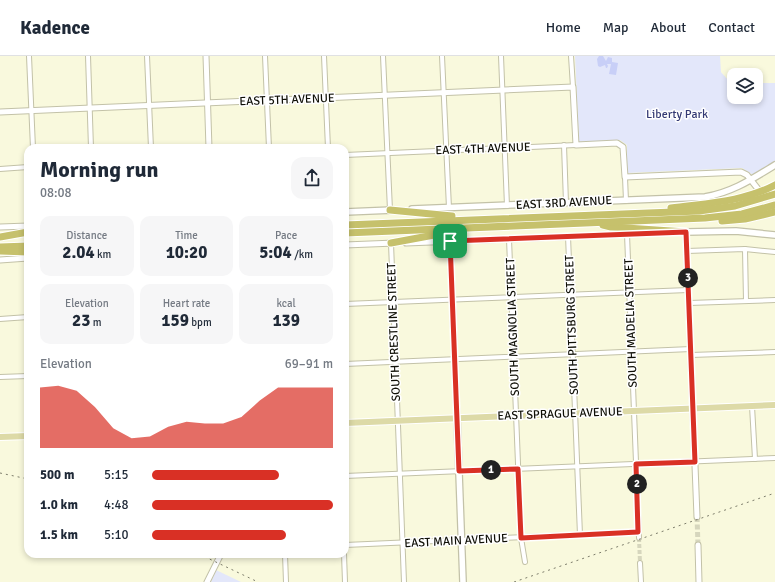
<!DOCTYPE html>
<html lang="en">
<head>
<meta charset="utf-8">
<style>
	:root { --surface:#fff; --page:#f6f6f7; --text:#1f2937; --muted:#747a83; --line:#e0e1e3; --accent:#d93025 }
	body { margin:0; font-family:Signika,sans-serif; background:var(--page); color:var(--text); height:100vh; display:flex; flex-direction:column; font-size:15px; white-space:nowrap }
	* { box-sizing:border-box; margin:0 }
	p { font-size:13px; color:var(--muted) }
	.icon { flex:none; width:22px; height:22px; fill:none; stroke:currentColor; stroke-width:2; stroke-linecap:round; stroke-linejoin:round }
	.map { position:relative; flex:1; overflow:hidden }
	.panel { position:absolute; left:24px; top:88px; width:325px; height:414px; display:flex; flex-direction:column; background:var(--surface); border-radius:12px; box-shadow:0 2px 6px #0003 }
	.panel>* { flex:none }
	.buttons { position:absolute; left:727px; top:12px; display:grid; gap:8px }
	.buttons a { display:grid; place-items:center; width:36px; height:36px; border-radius:8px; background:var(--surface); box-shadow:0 2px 6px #0003; font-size:20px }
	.pin { position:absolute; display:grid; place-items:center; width:34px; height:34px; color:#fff; margin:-17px; border-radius:8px; box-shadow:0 2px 6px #0006 }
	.km { position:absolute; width:20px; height:20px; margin:-10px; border-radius:50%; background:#222; color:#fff; font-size:11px; line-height:20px; text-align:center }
	.round { display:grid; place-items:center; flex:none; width:42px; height:42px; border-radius:12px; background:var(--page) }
	.overview { display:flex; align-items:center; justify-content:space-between; height:68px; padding:0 16px }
	h1 { font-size:22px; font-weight:700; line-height:30px }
	.metrics { display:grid; grid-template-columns:repeat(3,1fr); gap:6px; height:68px; padding:4px 16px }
	.metrics div { display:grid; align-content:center; border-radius:10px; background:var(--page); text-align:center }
	.metrics b { font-size:17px; font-weight:700 }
	.metrics small { font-size:11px; font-weight:400 }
	.metrics p { font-size:11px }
	.chart { height:112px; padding:8px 16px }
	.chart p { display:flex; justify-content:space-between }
	.chart svg { width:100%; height:72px; margin-top:4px; fill:var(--accent); opacity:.7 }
	ul { padding:0 16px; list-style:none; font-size:13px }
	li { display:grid; grid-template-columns:64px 48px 1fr; align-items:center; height:30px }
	li i { height:10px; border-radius:5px; background:var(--accent) }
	header { display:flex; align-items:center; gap:24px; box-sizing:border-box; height:56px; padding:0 20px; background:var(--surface); border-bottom:1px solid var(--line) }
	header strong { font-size:19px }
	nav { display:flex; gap:22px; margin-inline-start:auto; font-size:14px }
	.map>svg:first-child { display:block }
	.green { fill:#e3e7fa }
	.water { fill:#c8cff7 }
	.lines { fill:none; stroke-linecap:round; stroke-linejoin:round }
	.minor-tunnel { stroke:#d6d6bd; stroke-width:4; stroke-dasharray:4 2; stroke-linecap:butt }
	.tertiary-tunnel { stroke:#d6d6bd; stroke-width:5; stroke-dasharray:5 2.5; stroke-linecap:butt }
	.minor-casing { stroke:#c3c2a8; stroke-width:6 }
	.tertiary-casing { stroke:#c3c2a8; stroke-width:7 }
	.secondary-casing { stroke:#c3c2a8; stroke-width:8 }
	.primary-casing { stroke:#fff; stroke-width:8 }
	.motorway-casing { stroke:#fff; stroke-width:9 }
	.minor { stroke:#fff; stroke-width:4 }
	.tertiary { stroke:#fff; stroke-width:5 }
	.secondary { stroke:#fff; stroke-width:5.5 }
	.primary { stroke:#dddaa7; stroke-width:6 }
	.motorway { stroke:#c6c16c; stroke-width:7 }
	.rail { stroke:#7d7d6b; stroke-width:1; stroke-dasharray:2 4; stroke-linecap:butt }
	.route-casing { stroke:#fff; stroke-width:8 }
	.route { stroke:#d93025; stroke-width:5 }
	.labels { text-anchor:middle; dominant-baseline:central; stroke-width:3; stroke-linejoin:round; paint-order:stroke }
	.street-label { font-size:12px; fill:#0f0f06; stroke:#fff }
	.park-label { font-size:12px; fill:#343a74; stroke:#fff }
</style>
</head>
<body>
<header>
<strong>Kadence</strong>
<nav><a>Home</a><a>Map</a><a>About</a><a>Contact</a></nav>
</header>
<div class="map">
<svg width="775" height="526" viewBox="0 0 775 526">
	<rect width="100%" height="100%" fill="#f9f9dd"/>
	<g class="green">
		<path d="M575,0H720L721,16L734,31V41H756V27H775V105L753,119L742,112L627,117V89L620,84L579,86Z"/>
		<path d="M216,514L241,526H211Z"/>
	</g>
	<path class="water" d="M599,0H603L606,5L608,1L612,2V6L618,7L616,19L609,18L611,8H607L608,10L607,12H606L605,9L600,11L598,10L597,3Z"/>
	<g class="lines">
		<path class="minor-tunnel" d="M639,482L640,507"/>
		<path class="tertiary-tunnel" d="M697,461L698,489"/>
		<defs>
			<g id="minor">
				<path d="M29,0L33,92"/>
				<path d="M88,0L91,92"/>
				<path d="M147,0L151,92"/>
				<path d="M265,0L269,92"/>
				<path d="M324,0L328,92"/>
				<path d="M383,0L390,154"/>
				<path d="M442,0L449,152"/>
				<path d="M501,0L507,150"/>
				<path d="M571,0L573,31"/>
				<path d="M564,89L566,147"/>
				<path d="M345,99L576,89"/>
				<path d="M0,113L28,111"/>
				<path d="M625,121L626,145"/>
				<path d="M627,178L639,482"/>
				<path d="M568,180L580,479"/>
				<path d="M509,183L521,482L525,506"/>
				<path d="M391,187L404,526"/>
				<path d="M745,193L746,245"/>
				<path d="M687,195L745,193L775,196"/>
				<path d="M689,247L775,244"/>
				<path d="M345,248L688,234"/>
				<path d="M0,263L28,261"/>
				<path d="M691,299L775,296"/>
				<path d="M345,308L691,293"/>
				<path d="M0,321L28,320"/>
				<path d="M752,350L755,403"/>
				<path d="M345,420L775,402"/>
				<path d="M345,489L638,476"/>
				<path d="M285,498L286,526"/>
				<path d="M344,498L345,526"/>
				<path d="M640,507L641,526"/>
			</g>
			<g id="tertiary">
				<path d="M206,0L209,92"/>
				<path d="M0,56L573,31L576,89L617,87L623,91L625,121L741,116L747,119L758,133"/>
				<path d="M0,171L28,170"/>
				<path d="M682,176H686L697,461"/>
				<path d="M450,185L457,362"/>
				<path d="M406,187L658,177"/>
				<path d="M345,189L395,187"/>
				<path d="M0,204L28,202"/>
				<path d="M698,489L699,526"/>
				<path d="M207,526L221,498"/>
			</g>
			<g id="secondary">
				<path d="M412,153L705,141C733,136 752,123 775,109"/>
				<path d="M345,156L393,154"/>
				<path d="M686,176L736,175L775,179"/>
				<path d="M457,362L463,526"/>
			</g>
			<g id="primary">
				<path d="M345,367L775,349"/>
				<path d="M0,381L28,380"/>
			</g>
			<g id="motorway">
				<path d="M671,152C707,147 743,146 775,129"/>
				<path d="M390,154L452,160"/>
				<path d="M722,165L745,163L775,156"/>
				<path d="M345,169L699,155L735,150L775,138"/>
				<path d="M603,169L611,171L686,176"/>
				<path d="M345,177L705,162L742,158L775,149"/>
				<path d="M0,181L28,176"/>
				<path d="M391,187L434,179L448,177"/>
				<path d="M0,191L28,190"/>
				<path d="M0,195L28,196"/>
			</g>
		</defs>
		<use href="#minor" class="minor-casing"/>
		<use href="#tertiary" class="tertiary-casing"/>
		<use href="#secondary" class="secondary-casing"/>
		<use href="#primary" class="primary-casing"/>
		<use href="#motorway" class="motorway-casing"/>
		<use href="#minor" class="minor"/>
		<use href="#tertiary" class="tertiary"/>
		<use href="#secondary" class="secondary"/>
		<use href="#primary" class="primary"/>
		<use href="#motorway" class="motorway"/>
		<g class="rail">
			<path d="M0,417L28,423"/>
			<path d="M199,498L258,526"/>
			<path d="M514,526L775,437"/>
		</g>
	</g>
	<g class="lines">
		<defs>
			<path id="route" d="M686,176L695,406L636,408L638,476L521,482L518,413L459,415L450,185Z"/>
		</defs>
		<use href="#route" class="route-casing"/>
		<use href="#route" class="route"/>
	</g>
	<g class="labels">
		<g class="street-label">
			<text transform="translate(287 44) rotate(-2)">EAST 5TH AVENUE</text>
			<text transform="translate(483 93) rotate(-2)">EAST 4TH AVENUE</text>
			<text transform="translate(564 147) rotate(-3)">EAST 3RD AVENUE</text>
			<text transform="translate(631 267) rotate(-92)">SOUTH MADELIA STREET</text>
			<text transform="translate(572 269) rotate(-92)">SOUTH PITTSBURG STREET</text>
			<text transform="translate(513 271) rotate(-92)">SOUTH MAGNOLIA STREET</text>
			<text transform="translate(394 276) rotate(-92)">SOUTH CRESTLINE STREET</text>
			<text transform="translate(560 358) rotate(-2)">EAST SPRAGUE AVENUE</text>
			<text transform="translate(456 485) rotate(-3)">EAST MAIN AVENUE</text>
		</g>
		<g class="park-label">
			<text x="677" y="58">Liberty Park</text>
		</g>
	</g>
</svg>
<div class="buttons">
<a><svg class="icon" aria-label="layers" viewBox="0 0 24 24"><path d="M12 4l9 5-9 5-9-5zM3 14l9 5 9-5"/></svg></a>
</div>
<div class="pin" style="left:450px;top:185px;background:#1e9e55"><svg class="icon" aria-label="arrive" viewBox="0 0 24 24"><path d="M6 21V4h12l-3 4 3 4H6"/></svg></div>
<b class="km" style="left:491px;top:414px">1</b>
<b class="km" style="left:637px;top:428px">2</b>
<b class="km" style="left:688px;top:222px">3</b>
<section class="panel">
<div class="overview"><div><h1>Morning run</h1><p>08:08</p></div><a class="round"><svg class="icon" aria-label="share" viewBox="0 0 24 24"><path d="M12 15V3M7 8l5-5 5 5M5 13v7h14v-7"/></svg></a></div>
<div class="metrics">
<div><p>Distance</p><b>2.04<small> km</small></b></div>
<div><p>Time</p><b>10:20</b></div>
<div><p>Pace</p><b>5:04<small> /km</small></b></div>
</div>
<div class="metrics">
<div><p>Elevation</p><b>23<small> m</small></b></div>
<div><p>Heart rate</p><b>159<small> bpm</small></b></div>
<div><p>kcal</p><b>139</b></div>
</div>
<div class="chart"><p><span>Elevation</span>69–91 m</p>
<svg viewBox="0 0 160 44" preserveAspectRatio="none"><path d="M0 44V7L10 6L20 9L30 19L40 32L50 38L60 37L70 31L80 28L90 29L100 29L110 25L120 15L130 7L140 7L150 7L160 7V44z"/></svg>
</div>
<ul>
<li><b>500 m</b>5:15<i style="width:70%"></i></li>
<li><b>1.0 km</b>4:48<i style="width:100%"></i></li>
<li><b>1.5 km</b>5:10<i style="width:74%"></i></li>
</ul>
</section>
</div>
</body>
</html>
